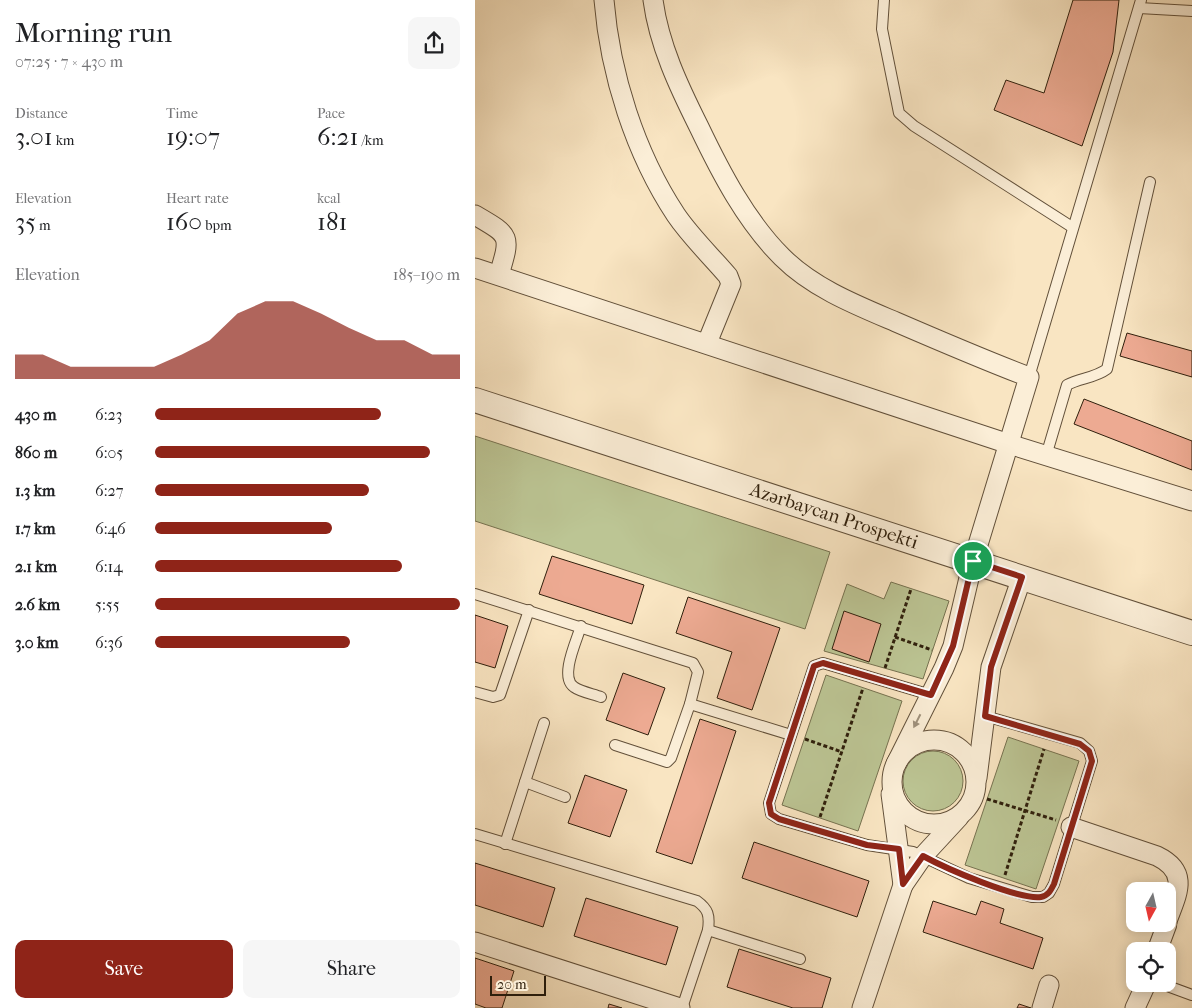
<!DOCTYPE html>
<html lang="en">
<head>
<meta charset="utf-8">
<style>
	:root { --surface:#fff; --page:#f6f6f6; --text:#202124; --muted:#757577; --accent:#8f2418 }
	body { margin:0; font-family:"IM FELL French Canon",serif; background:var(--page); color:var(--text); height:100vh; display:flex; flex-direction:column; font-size:19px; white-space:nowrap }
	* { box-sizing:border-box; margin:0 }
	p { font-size:16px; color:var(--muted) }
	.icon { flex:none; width:28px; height:28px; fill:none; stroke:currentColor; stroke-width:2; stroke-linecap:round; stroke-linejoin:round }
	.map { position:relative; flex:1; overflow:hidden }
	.details { display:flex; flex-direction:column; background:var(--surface); width:475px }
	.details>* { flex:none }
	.needle { width:32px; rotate:188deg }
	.buttons { position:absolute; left:651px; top:882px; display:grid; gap:10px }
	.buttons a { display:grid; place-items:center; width:50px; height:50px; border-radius:10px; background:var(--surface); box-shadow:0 2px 12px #0003; font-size:25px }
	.scale { position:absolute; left:15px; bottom:12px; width:56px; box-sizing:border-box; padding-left:5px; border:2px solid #2f1f0c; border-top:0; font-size:14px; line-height:18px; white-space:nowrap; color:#2f1f0c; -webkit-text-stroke:4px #fbeed7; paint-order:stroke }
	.pin { position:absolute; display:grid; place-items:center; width:42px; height:42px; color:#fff; margin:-21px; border:2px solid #fff; border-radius:50%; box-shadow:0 1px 5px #0007 }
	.round { display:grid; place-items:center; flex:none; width:52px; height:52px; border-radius:10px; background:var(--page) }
	.head { display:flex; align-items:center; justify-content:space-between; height:85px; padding:0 15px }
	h1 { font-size:28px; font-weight:600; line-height:38px }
	.stats { display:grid; grid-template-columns:repeat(3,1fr); gap:8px; height:85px; padding:5px 15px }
	.stats div { display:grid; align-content:center }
	.stats b { font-size:25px; font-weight:600 }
	.stats small { font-size:14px; font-weight:400 }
	.stats p { font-size:14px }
	.chart { height:140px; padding:10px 15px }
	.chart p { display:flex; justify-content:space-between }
	.chart svg { width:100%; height:90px; margin-top:5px; fill:var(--accent); opacity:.7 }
	.cta { display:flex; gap:10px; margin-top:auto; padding:10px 15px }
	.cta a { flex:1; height:58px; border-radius:10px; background:var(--accent); color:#fff; font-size:20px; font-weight:600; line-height:58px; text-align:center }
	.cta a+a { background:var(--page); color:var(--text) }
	ul { padding:0 15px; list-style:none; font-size:16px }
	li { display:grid; grid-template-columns:80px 60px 1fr; align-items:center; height:38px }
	li i { height:12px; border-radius:6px; background:var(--accent) }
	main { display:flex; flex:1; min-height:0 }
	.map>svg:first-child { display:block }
	.green { fill:#bcc594; stroke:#767250 }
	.building { fill:#edaa92; stroke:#2f1f0c }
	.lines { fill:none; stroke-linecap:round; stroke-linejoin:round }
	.service-casing { stroke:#62503a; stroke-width:12 }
	.minor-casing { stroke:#62503a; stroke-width:21 }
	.tertiary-casing { stroke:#62503a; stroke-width:26 }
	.path { stroke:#2f1f0c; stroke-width:3; stroke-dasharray:4 2.5; stroke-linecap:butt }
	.service { stroke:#fbeed7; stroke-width:10 }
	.minor { stroke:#fbeed7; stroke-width:19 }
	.tertiary { stroke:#fbeed7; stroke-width:24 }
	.oneway { fill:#9f917c }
	.route-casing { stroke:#fff; stroke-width:10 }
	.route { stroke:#8f2418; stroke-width:6 }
	.labels { text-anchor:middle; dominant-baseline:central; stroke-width:4; stroke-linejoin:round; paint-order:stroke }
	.street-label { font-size:19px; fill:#2f1f0c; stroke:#fbeed7 }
</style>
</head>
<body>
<main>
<section class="details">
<div class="head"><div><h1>Morning run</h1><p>07:25 · 7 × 430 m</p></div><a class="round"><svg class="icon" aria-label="share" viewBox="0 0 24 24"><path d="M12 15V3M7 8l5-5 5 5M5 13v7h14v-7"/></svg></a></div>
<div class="stats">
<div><p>Distance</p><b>3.01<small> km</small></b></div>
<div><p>Time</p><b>19:07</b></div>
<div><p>Pace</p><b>6:21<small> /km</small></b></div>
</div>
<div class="stats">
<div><p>Elevation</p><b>35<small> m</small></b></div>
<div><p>Heart rate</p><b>160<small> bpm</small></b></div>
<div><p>kcal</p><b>181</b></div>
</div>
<div class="chart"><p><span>Elevation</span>185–190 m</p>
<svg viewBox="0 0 160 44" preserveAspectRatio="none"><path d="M0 44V32L10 32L20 38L30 38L40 38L50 38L60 32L70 25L80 12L90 6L100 6L110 12L120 19L130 25L140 25L150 32L160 32V44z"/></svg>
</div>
<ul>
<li><b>430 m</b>6:23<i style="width:74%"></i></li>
<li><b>860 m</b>6:05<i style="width:90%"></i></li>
<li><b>1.3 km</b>6:27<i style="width:70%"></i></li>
<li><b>1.7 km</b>6:46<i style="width:58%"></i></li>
<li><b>2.1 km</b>6:14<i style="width:81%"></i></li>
<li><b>2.6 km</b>5:55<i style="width:100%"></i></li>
<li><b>3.0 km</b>6:36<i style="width:64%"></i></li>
</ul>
<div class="cta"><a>Save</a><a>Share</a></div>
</section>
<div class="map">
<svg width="717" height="1008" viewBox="0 0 717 1008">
	<rect width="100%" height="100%" fill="#f9e5c2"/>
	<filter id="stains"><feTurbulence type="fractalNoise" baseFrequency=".004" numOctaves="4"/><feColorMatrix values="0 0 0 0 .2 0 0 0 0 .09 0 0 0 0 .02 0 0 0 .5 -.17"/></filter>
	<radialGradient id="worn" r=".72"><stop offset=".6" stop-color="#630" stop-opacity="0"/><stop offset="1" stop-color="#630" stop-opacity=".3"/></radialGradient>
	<g class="green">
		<path d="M0,436L355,552L330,629L0,521Z"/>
		<path d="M416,582L474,601L448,679L349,651L372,584L409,599Z"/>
		<path d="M351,675L427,701L383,831L307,805Z"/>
		<path d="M533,737L604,761L561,889L490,865Z"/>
		<circle cx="458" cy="781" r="30"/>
	</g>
	<g class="building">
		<path d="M598,0H644L638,52L607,146L519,110L531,80L569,93Z"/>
		<path d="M652,333L717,351V377L645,356Z"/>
		<path d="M609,399L717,441V470L599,424Z"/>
		<path d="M77,556L169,585L157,624L64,594Z"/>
		<path d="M213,597L305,628L277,710L242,698L257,652L201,633Z"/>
		<path d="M369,611L406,624L394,662L357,649Z"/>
		<path d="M0,615L33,626L20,668L0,662Z"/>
		<path d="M148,673L190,688L173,735L131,720Z"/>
		<path d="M225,719L261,731L217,864L181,852Z"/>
		<path d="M110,775L152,790L135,837L93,823Z"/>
		<path d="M279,842L394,881L382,917L267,878Z"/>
		<path d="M0,863L80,888L68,927L0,905Z"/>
		<path d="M111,898L203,927L191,965L99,936Z"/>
		<path d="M458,901L501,915L506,901L529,909L525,923L568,938L558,969L448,932Z"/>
		<path d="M264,949L356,978L347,1008H318L252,987Z"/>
		<path d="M0,958L39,971L27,1008H11L0,1004Z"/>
		<path d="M134,1004L147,1008H133Z"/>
		<path d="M544,1004L556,1008H542Z"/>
	</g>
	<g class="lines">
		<defs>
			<g id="service">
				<path d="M409,0L407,29L424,113L439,126L597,227"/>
				<path d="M664,8L717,11"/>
				<path d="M554,377L666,0"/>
				<path d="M571,456L592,385C605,378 620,378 632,369L675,182"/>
				<path d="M0,594L218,663L223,672L215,704L316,735"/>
				<path d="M106,626C102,640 84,677 99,687C106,692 118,694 126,697"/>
				<path d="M0,692L18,697L25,695L54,610"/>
				<path d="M456,695L348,663L339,666L294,803L296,814L304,819L392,845L438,852L494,878L557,897H568L574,893L579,884L617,761L614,751L605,743L510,716"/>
				<path d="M140,745L192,762L196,758L215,704"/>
				<path d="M50,782L90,797"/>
				<path d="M0,834L222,901C233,909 235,915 233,930L207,1008"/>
				<path d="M30,844L69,723"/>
				<path d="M233,930L325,959"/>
				<path d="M687,984L717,995"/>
			</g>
			<g id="minor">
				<path d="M129,0C135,74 160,153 201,215C216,237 236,256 253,276L256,284L232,343"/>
				<path d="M178,0C184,45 204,87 224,127C246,173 271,221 307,257C338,288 381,305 421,322C465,341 509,360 554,377L498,561L478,646L469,668L421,764"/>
				<path d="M0,215C36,236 36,235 24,275"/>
				<path d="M0,268L534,444L717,501"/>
				<circle cx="459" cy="782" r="42"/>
				<path d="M502,778L516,667L547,577"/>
				<path d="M416,794L428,885L448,856L484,817"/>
				<path d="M596,827L682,856C715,872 702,894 692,921"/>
				<path d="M0,942L205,1008"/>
				<path d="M682,951L692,924"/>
				<path d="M387,1008L428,885"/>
				<path d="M567,1008L574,985"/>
				<path d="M660,1008L671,984"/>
			</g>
			<path id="tertiary" d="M0,400L717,633"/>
		</defs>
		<use href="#service" class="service-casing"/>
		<use href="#minor" class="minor-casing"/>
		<use href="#tertiary" class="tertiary-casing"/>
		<g class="path">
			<path d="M420,637L457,650"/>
			<path d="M410,668L436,589"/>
			<path d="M330,739L367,752"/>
			<path d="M512,799L581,820"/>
			<path d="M345,817L388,688"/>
			<path d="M530,875L569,749"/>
		</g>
		<use href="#service" class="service"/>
		<use href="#minor" class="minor"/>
		<use href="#tertiary" class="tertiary"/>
	</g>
	<defs><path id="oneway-solid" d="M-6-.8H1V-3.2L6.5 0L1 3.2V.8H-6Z" transform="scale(1.25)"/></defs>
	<use class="oneway" href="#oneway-solid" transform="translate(442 721) rotate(117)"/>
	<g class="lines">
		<defs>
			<path id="route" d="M498,561L547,577L516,667L510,716L605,744L614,751L617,761L579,884C576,890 573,896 566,897C543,900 470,868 448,856L428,884L424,849L392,845L304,819L296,814L294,803L339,666L348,663L456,695L478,646Z"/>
		</defs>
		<use href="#route" class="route-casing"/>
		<use href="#route" class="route"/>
	</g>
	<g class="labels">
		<g class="street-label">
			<text transform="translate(359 516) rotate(18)">Azərbaycan Prospekti</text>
		</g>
	</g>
	<rect width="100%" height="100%" filter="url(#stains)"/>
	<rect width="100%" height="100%" fill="url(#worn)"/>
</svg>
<div class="buttons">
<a><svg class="needle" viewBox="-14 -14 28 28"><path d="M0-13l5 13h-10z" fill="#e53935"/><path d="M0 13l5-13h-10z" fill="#757577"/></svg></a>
<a><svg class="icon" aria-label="locate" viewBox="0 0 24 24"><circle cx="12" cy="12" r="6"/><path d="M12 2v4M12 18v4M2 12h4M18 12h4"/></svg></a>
</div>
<div class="scale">20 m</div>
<div class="pin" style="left:498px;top:561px;background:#1e9e55"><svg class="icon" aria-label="arrive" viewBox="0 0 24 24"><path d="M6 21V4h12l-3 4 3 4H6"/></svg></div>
</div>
</main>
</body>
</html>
